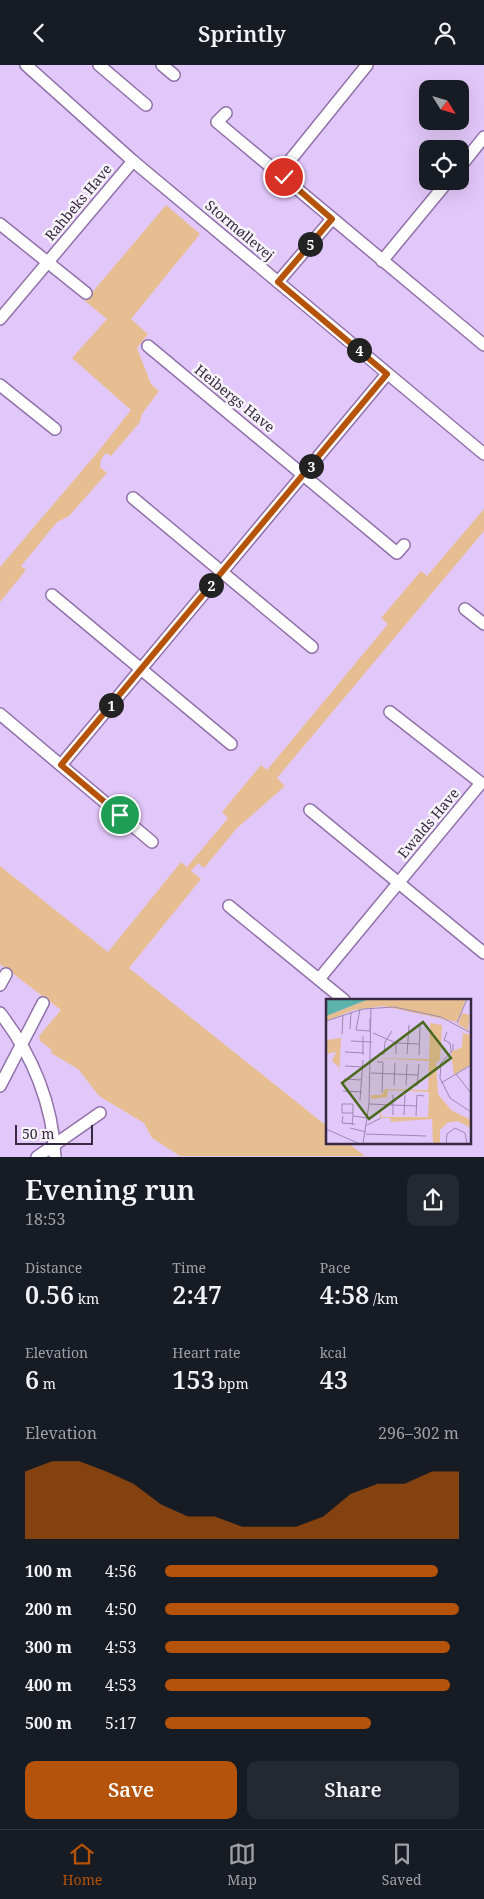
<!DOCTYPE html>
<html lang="en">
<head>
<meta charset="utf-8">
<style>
	:root { --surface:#171b24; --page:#242831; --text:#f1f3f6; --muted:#9ea1a6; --line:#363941; --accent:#b45309 }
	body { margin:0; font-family:"Noto Serif",serif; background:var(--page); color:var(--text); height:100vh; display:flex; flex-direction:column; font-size:19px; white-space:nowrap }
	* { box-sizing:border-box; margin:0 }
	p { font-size:16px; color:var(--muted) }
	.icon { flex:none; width:28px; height:28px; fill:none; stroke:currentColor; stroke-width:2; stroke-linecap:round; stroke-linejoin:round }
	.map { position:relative; height:1092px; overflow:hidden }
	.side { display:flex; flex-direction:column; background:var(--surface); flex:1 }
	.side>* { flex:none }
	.needle { width:32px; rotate:127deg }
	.controls { position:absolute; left:419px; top:15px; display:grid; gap:10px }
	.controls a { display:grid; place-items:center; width:50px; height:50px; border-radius:10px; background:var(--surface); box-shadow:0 5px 20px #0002; font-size:25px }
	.scale { position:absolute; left:15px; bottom:12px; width:78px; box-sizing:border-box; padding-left:5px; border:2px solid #362941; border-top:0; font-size:14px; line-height:18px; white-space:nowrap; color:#362941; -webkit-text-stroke:4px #f7f4fa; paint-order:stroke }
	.pin { position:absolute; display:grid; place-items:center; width:42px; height:42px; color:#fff; margin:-21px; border:2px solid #fff; border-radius:50%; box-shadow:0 1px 5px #0007 }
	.km { position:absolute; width:25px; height:25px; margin:-12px; border-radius:50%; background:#222; color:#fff; font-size:14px; line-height:25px; text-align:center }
	.round { display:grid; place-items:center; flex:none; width:52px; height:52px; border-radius:10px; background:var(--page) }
	.headline { display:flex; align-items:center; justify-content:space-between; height:85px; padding:0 25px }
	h1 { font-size:28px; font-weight:600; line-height:38px }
	.metrics { display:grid; grid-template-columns:repeat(3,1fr); gap:8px; height:85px; padding:5px 25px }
	.metrics div { display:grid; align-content:center }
	.metrics b { font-size:25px; font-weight:600 }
	.metrics small { font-size:14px; font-weight:400 }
	.metrics p { font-size:14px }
	.chart { height:140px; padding:10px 25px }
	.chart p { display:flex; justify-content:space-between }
	.chart svg { width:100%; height:90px; margin-top:5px; fill:var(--accent); opacity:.7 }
	.primary-button { display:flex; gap:10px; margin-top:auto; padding:10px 25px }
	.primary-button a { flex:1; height:58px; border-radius:10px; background:var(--accent); color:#fff; font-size:20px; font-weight:600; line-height:58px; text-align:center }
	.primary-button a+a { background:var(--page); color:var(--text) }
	ul { padding:0 25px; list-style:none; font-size:16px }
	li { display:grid; grid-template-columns:80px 60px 1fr; align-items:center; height:38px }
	li i { height:12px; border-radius:6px; background:var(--accent) }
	header { display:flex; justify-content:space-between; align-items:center; height:65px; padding:0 25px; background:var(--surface); font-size:22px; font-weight:600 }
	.tabs { display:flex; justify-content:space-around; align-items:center; height:70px; border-top:1px solid var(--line); background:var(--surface); font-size:14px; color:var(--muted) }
	.tabs a { display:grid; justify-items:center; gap:2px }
	.tabs .active { color:var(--accent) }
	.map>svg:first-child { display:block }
	.green { fill:#e7be92 }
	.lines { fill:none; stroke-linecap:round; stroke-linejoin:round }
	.minor-casing { stroke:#9071aa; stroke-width:14 }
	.minor { stroke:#fff; stroke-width:11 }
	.route-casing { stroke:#fff; stroke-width:10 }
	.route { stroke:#b45309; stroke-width:6 }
	.labels { text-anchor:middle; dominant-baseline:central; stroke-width:5; stroke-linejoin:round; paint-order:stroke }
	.street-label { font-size:14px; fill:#362941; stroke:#f7f4fa }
	.inset-road { fill:none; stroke:#9d88b0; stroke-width:1 }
	.view { fill:#4b691d; fill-opacity:0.15; stroke:#4b691d; stroke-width:2.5 }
	.inset-edge { fill:none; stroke:#362941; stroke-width:2.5 }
</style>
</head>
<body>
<header><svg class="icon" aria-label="back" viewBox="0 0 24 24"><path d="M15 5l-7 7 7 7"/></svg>Sprintly<svg class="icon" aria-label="person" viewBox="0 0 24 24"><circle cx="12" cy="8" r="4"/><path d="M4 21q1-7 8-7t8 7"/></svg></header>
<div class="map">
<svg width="484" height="1092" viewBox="0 0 484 1092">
	<rect width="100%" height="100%" fill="#e2c8fa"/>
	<g class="green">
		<path d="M166,140L200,169L131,254L148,269L137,283L151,319L159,326L142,349L140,357L111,391L106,388L101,394L100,402L107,408L69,451L57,457L21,501L26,505L0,537V502L97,388L131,345L72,293L107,254L85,236Z"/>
		<path d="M484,444V466L277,713L285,721L237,763L204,803L198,798L191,806L201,814L129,903L328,1062V1078H348L365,1091H180L152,1073L144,1058L99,1031L78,1004L51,988L52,985L40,976L39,971L61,945L0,899V801L108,887L181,797L187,802L228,753L222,747L261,700L267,705L388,559L381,553L421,506L427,511Z"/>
	</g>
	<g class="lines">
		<defs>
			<g id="minor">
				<path d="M26,0L133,96L484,389"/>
				<path d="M99,0L146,40"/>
				<path d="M162,0L174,10"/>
				<path d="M226,48L217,57L484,280"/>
				<path d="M460,102L484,72"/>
				<path d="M279,109L367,0"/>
				<path d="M0,159L86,228"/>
				<path d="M382,196L448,116"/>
				<path d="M278,217L332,154"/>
				<path d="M0,254L133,96"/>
				<path d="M148,281L397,488L404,480"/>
				<path d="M0,320L55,364"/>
				<path d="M133,433L312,582"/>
				<path d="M52,530L231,679"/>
				<path d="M465,544L484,559"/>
				<path d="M0,649L152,777"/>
				<path d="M61,700L387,309"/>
				<path d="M310,745L484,888"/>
				<path d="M229,841L344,935"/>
				<path d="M319,914L481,718L390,647"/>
				<path d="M0,920L6,909"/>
				<path d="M0,948C32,989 53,1039 55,1092"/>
				<path d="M0,1021L43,938"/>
				<path d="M37,1092L100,1048"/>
			</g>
		</defs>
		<use href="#minor" class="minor-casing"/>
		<use href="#minor" class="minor"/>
	</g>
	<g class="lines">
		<defs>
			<path id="route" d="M120,750L61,700L387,309L278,217L332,154L284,112"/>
		</defs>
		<use href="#route" class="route-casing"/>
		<use href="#route" class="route"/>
	</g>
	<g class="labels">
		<g class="street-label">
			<text transform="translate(78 137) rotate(-50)">Rahbeks Have</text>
			<text transform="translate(240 165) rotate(40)">Stormøllevej</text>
			<text transform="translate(235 333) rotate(39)">Heibergs Have</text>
			<text transform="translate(428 758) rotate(-50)">Ewalds Have</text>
		</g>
	</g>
	<g transform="translate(326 934)">
		<rect width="145" height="145" fill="#e2c8fa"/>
		<path d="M43,0L128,1L140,0L131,23L57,7L28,11L0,22V17ZM136,14L144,16L142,30L145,33L132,25ZM104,24L116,26L114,61L110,63L112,95L125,111L145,121V129L131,122L121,124L114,131V145H107L106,120L65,123L64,119H54V112L56,118H102L103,93L62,91L61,98L45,100V96H55L59,90L102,91L103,62L47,59L103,60ZM137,34L145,36V65L128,76L125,53L136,48ZM15,39L13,77V68L6,62L10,53L0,55V41Z" fill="#e7be92"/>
		<path d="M0,0H43L0,17Z" fill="#5cb3ac"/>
		<path class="inset-road" d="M34,10L30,31L44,32V19M0,22L37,10L68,8L115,18L145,34M131,24L141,0M24,30L25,13M121,33L118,41L124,44L125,52M47,34L70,44M16,35L17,16M37,37V56M25,42L46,43M127,45V51L115,64L114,79L124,99L145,113M19,53L38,54M52,55H58L59,43L66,32M70,55V44L94,45M81,55L83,26M93,56L94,27M51,63H57L56,93M19,67L37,68M45,74L92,76M130,75L145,94M18,80L36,81M115,84L145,66M68,86L69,64M80,86L81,65M91,87L93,65M17,92L36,93M34,101L37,61M43,105L91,107M67,116V96M78,116L79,96M17,117L16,124L29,125M27,117L42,119M90,117L91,96L98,97M27,126L26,125L27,117V105H16V114H27M41,126L55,119M24,129L40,133M0,130L34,145M40,135L100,137M37,145L43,105L45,9M120,145L121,135L129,129L139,134L141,145"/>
		<path class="view" d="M97,23L125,59L43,120L16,84Z"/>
		<rect width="145" height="145" class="inset-edge"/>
	</g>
</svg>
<div class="controls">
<a><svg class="needle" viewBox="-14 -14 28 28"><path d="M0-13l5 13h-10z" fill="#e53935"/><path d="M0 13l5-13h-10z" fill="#9ea1a6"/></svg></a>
<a><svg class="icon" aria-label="locate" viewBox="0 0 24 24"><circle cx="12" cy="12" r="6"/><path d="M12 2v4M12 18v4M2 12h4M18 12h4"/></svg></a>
</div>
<div class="scale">50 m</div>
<div class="pin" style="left:120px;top:750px;background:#1e9e55"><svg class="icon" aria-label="arrive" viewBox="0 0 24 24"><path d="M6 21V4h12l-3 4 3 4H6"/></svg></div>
<div class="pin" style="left:284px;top:112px;background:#d93025"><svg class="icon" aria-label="check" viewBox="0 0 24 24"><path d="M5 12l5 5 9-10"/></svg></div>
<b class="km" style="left:111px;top:640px">1</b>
<b class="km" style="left:211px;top:520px">2</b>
<b class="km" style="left:311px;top:401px">3</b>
<b class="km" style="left:359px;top:285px">4</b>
<b class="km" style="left:310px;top:179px">5</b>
</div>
<section class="side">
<div class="headline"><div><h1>Evening run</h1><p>18:53</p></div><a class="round"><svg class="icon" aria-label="share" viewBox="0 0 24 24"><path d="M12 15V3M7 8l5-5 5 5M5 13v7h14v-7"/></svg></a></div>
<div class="metrics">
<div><p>Distance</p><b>0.56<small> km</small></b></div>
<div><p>Time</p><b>2:47</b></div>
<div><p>Pace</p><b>4:58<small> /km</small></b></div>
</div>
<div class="metrics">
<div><p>Elevation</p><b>6<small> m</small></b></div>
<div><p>Heart rate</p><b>153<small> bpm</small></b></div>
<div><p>kcal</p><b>43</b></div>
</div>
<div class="chart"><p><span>Elevation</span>296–302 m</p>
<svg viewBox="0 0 160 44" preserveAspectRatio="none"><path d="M0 44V11L10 6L20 6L30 11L40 17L50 27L60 33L70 33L80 38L90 38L100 38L110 33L120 22L130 17L140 17L150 11L160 11V44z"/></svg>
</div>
<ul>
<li><b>100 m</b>4:56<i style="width:93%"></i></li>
<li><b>200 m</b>4:50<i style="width:100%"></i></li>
<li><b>300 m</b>4:53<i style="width:97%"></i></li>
<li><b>400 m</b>4:53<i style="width:97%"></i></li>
<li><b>500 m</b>5:17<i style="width:70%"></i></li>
</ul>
<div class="primary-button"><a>Save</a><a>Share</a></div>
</section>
<nav class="tabs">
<a class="active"><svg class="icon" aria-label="home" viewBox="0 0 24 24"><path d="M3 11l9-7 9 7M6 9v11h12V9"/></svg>Home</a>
<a><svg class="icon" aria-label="map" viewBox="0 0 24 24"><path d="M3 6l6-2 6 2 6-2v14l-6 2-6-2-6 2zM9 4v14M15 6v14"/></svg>Map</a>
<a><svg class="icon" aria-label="saved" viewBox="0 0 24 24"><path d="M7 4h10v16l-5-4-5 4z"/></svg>Saved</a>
</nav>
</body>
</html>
